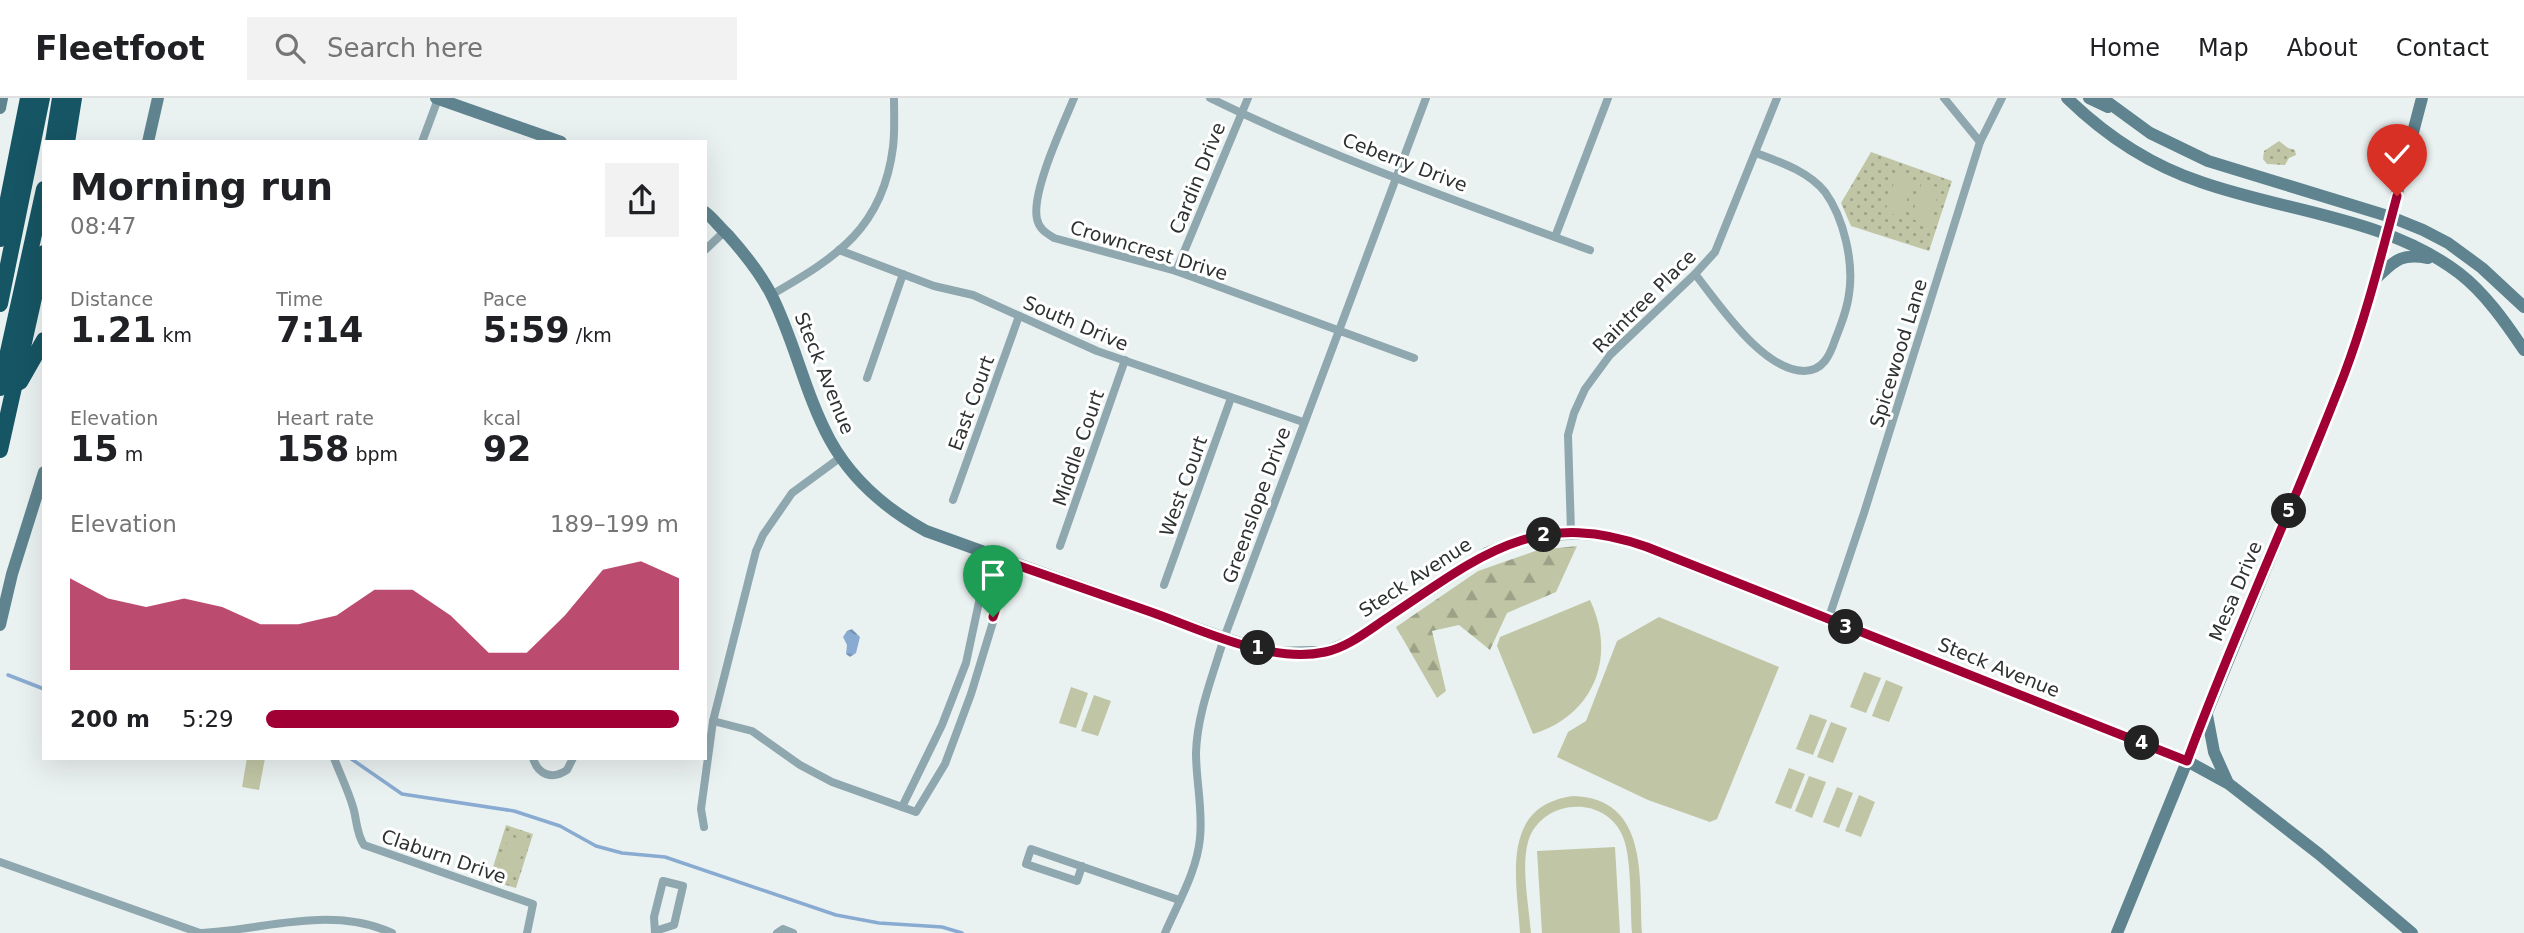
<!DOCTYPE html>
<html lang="en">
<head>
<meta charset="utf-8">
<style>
	:root { --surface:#fff; --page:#f2f2f2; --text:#202124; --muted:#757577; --line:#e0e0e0; --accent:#a10035 }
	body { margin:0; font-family:"DejaVu Sans",sans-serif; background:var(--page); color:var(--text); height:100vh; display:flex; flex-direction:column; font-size:26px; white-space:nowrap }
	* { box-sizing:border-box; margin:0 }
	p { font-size:23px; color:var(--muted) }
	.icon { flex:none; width:38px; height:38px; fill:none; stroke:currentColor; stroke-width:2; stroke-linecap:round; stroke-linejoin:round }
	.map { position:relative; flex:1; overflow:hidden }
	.side { position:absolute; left:42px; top:42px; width:665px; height:620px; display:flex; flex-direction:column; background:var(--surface); border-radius:0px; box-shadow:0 7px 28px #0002 }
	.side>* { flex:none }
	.pin { position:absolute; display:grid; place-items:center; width:60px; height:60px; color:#fff; margin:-72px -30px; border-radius:50% 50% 50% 0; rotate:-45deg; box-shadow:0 0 7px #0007 }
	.pin .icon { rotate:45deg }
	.km { position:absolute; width:35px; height:35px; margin:-18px; border-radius:50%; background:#222; color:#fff; font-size:19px; line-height:35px; text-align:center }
	.round { display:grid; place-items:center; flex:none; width:74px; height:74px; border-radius:0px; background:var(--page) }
	.summary { display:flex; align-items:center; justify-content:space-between; height:119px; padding:0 28px }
	h1 { font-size:38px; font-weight:700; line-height:52px }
	.stats { display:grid; grid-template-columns:repeat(3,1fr); gap:10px; height:119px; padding:7px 28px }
	.stats div { display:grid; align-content:center }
	.stats b { font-size:35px; font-weight:700 }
	.stats small { font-size:19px; font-weight:400 }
	.stats p { font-size:19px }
	.chart { height:196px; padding:14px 28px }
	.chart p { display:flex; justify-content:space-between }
	.chart svg { width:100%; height:126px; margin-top:7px; fill:var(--accent); opacity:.7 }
	ul { padding:0 28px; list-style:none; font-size:23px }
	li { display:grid; grid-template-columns:112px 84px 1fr; align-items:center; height:52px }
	li i { height:18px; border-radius:9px; background:var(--accent) }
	header { display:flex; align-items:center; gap:42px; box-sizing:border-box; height:98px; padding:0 35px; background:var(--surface); border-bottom:2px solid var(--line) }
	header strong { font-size:33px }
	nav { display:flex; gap:38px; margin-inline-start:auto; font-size:24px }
	.search { width:490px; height:63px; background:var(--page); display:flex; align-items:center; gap:18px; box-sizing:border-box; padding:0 24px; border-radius:0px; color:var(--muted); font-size:26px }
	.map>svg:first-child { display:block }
	.forest { fill:url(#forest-firs) }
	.park { fill:url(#park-dots) }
	.garden { fill:#c0c6a5 }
	.water { fill:url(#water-ripples) }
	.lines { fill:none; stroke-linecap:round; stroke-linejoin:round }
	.stream { stroke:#8aabd1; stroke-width:3.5 }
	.street { stroke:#8fa7af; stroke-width:8 }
	.secondary { stroke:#5f848f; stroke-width:12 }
	.highway { stroke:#165564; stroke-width:16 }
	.route-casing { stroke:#fff; stroke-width:14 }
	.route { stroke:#a10035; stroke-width:9 }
	.labels { text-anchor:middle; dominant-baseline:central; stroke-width:6; stroke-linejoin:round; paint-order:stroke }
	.street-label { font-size:19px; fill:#2e3131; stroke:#fff }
</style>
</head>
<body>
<header>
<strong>Fleetfoot</strong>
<div class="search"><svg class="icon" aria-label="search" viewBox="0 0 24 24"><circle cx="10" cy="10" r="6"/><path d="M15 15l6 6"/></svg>Search here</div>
<nav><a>Home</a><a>Map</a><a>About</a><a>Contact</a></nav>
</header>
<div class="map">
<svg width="2524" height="835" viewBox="0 0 2524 835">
	<defs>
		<pattern id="forest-firs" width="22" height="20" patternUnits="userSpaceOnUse" patternTransform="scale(1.75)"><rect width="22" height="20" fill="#c0c6a5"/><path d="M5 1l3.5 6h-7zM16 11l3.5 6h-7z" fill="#9ca187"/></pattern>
		<pattern id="park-dots" width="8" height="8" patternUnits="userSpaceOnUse" patternTransform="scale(1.75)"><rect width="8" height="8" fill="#c0c6a5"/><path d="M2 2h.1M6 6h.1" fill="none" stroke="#9ca187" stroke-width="1.8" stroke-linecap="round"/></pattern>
		<pattern id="water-ripples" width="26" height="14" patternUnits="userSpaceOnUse" patternTransform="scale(1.75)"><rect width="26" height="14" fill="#8aabd1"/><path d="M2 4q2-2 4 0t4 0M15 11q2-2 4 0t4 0" fill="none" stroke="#718caa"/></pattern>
	</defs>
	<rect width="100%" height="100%" fill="#eaf2f1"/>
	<path class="forest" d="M1577,448L1556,494L1507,515L1490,552L1459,527L1432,533L1446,593L1437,600L1396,529L1478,473L1538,452Z"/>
	<g class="park">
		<path d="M2279,43L2288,50L2295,52L2296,57L2289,60L2285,67L2267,66L2263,61L2264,53Z"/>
		<path d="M1871,54L1952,83L1929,153L1851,128L1841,105Z"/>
		<path d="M506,727L533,736L516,790L489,782Z"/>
	</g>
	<g class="garden">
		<path d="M1896,78L1913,82L1902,119L1885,114Z"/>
		<path d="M1922,84L1940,90L1929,126L1911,121Z"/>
		<path d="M1590,502C1617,559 1594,617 1533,636L1497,548L1500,539Z"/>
		<path d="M1659,519L1779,569L1717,721L1710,724L1648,702L1557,659L1568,634L1586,623L1617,543Z"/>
		<path d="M1864,574L1881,580L1866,615L1850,609Z"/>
		<path d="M1886,582L1903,589L1889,624L1872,618Z"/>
		<path d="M1071,589L1088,595L1076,630L1059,625Z"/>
		<path d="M1094,597L1111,603L1098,638L1081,633Z"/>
		<path d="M1810,616L1827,622L1813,657L1796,651Z"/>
		<path d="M1831,624L1847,630L1833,665L1817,659Z"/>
		<path d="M247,660H265L259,692L242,689Z"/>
		<path d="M1789,670L1805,676L1791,711L1775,705Z"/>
		<path d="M1809,678L1826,684L1812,720L1795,713Z"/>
		<path d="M1837,689L1853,695L1839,730L1823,724Z"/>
		<path d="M1859,697L1875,704L1861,739L1845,733Z"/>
		<path d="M1573,698C1649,700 1639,780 1642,835H1632C1630,809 1632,761 1623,739C1606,696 1541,700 1528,744C1521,769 1529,809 1531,835H1520C1517,782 1499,708 1573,698Z"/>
		<path d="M509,738L526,743L514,779L497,774Z"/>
		<path d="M1615,749L1620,835H1542L1537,753Z"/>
	</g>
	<path class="water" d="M852,531L860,539L856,555L850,559L846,556L847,547L843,539L847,533Z"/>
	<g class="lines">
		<g class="stream">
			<path d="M8,577L44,591"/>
			<path d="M350,660L402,696L514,713L560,728L596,748L622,755L665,759L836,817L879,825L942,829L962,835"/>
		</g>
		<g class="street">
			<path d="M1074,0C1063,27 1031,94 1037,121C1039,131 1046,135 1054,140L1176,173L1414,260"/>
			<path d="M1210,0C1332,60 1463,105 1590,152"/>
			<path d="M1944,0L1980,44"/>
			<path d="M422,44L438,1"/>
			<path d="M1555,139L1608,0"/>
			<path d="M705,152L724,134"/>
			<path d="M839,152L934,188L973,197L1097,253L1303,324"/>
			<path d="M1176,173L1248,0"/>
			<path d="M1695,176C1719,206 1762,272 1804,273C1823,273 1830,257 1835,242C1841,227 1847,212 1849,196C1854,165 1844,120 1825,94C1808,73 1780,64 1756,55"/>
			<path d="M771,197C837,159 883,130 893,49C895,33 894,16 894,0"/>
			<path d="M867,280L903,176"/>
			<path d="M953,402L1019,218"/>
			<path d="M1571,434L1568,337L1574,315L1585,291L1610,257L1695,176L1715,154L1777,0"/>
			<path d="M1060,448L1125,262"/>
			<path d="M1164,487L1231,300"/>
			<path d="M1828,522L1864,415L1980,44L2002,0"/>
			<path d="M713,623L752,633L800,667L832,684L916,714L945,666L971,596L1011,465"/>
			<path d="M334,660C340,676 348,692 353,709C357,722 356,735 364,747L533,806L527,835"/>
			<path d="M533,660C538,677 552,682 567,672L573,660"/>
			<path d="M902,709L942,627L966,565L979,504L993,458"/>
			<path d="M704,729L701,711L713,623L756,453L763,437L792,395L841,359"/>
			<path d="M0,764L200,835C265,832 330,807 392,835"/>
			<path d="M1082,768L1077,783L1026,766L1031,751L1179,802"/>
			<path d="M655,835L654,819L663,783L683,788L674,827L655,833"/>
			<path d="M777,835L783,831L793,835"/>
			<path d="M1165,835C1178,805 1197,773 1200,740C1203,712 1196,683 1196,655C1197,616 1213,577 1224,540L1426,0"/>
		</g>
		<g class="secondary">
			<path d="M436,0L561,44"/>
			<path d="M2067,0C2105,37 2150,67 2201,84C2286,114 2385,119 2459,175C2485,195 2506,225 2524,252"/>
			<path d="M2089,0L2108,9"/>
			<path d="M2102,0L2150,35L2208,63L2391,119L2423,132L2448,145L2482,170L2524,209"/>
			<path d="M0,10L2,0"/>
			<path d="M148,44L158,0"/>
			<path d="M705,114C714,121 720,130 728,137C744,155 761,176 772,198C795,244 805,296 830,342C852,382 886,411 926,433L1224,540L1273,555L1325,554L1352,543L1487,455C1534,434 1580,430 1630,443L2146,647L2187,663L2229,686L2319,756L2412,835"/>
			<path d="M2375,181C2395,163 2399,155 2428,160"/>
			<path d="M0,527L12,476L44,374"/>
			<path d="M2207,617L2214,654L2227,683"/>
			<path d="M2117,835L2345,276L2365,217L2422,0"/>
		</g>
		<g class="highway">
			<path d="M53,44L60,0"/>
			<path d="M67,44L74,0"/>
			<path d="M0,141L28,0"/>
			<path d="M0,206L42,0"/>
			<path d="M20,284L44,242"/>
			<path d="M0,290L44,91"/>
			<path d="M0,352L44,155"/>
		</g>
	</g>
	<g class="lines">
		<defs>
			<path id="route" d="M993,519L1011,465C1058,481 1104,498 1151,514C1202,532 1270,566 1325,554C1349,549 1370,531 1390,518C1479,459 1535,409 1647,449L2187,663C2235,533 2294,407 2344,277C2366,219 2381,158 2397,98"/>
		</defs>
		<use href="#route" class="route-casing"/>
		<use href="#route" class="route"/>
	</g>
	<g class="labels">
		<g class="street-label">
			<text transform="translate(1405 64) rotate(21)">Ceberry Drive</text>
			<text transform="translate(1197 80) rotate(-68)">Cardin Drive</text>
			<text transform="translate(1149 152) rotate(17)">Crowncrest Drive</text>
			<text transform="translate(1644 203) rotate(-45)">Raintree Place</text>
			<text transform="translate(1076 225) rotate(23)">South Drive</text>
			<text transform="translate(1898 255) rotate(-73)">Spicewood Lane</text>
			<text transform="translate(825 275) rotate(68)">Steck Avenue</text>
			<text transform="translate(971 305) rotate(-70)">East Court</text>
			<text transform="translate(1078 350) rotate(-71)">Middle Court</text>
			<text transform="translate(1183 388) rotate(-70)">West Court</text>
			<text transform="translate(1256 407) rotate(-70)">Greenslope Drive</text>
			<text transform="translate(1415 479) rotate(-33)">Steck Avenue</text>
			<text transform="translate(2235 493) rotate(-67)">Mesa Drive</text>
			<text transform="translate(1999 569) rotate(22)">Steck Avenue</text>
			<text transform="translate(444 758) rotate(19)">Claburn Drive</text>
		</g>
	</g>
</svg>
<div class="pin" style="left:993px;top:519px;background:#1e9e55"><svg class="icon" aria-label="arrive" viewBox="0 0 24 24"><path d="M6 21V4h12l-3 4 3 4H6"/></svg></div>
<div class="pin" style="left:2397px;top:98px;background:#d93025"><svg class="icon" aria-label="check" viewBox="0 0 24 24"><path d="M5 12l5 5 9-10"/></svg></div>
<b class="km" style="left:1258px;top:550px">1</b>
<b class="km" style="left:1544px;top:437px">2</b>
<b class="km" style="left:1846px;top:529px">3</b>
<b class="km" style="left:2142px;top:645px">4</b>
<b class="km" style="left:2289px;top:413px">5</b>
<section class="side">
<div class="summary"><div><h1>Morning run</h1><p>08:47</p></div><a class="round"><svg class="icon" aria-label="share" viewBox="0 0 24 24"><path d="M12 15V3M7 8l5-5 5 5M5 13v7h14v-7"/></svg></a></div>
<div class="stats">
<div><p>Distance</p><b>1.21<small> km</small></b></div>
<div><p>Time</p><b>7:14</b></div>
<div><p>Pace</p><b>5:59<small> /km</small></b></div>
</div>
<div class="stats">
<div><p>Elevation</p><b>15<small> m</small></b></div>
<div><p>Heart rate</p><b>158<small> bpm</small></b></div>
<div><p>kcal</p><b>92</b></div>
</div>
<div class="chart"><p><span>Elevation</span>189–199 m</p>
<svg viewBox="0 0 160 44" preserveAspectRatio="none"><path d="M0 44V12L10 19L20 22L30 19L40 22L50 28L60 28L70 25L80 16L90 16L100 25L110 38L120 38L130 25L140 9L150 6L160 12V44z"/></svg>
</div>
<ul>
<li><b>200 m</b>5:29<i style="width:100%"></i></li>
</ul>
</section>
</div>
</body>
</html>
